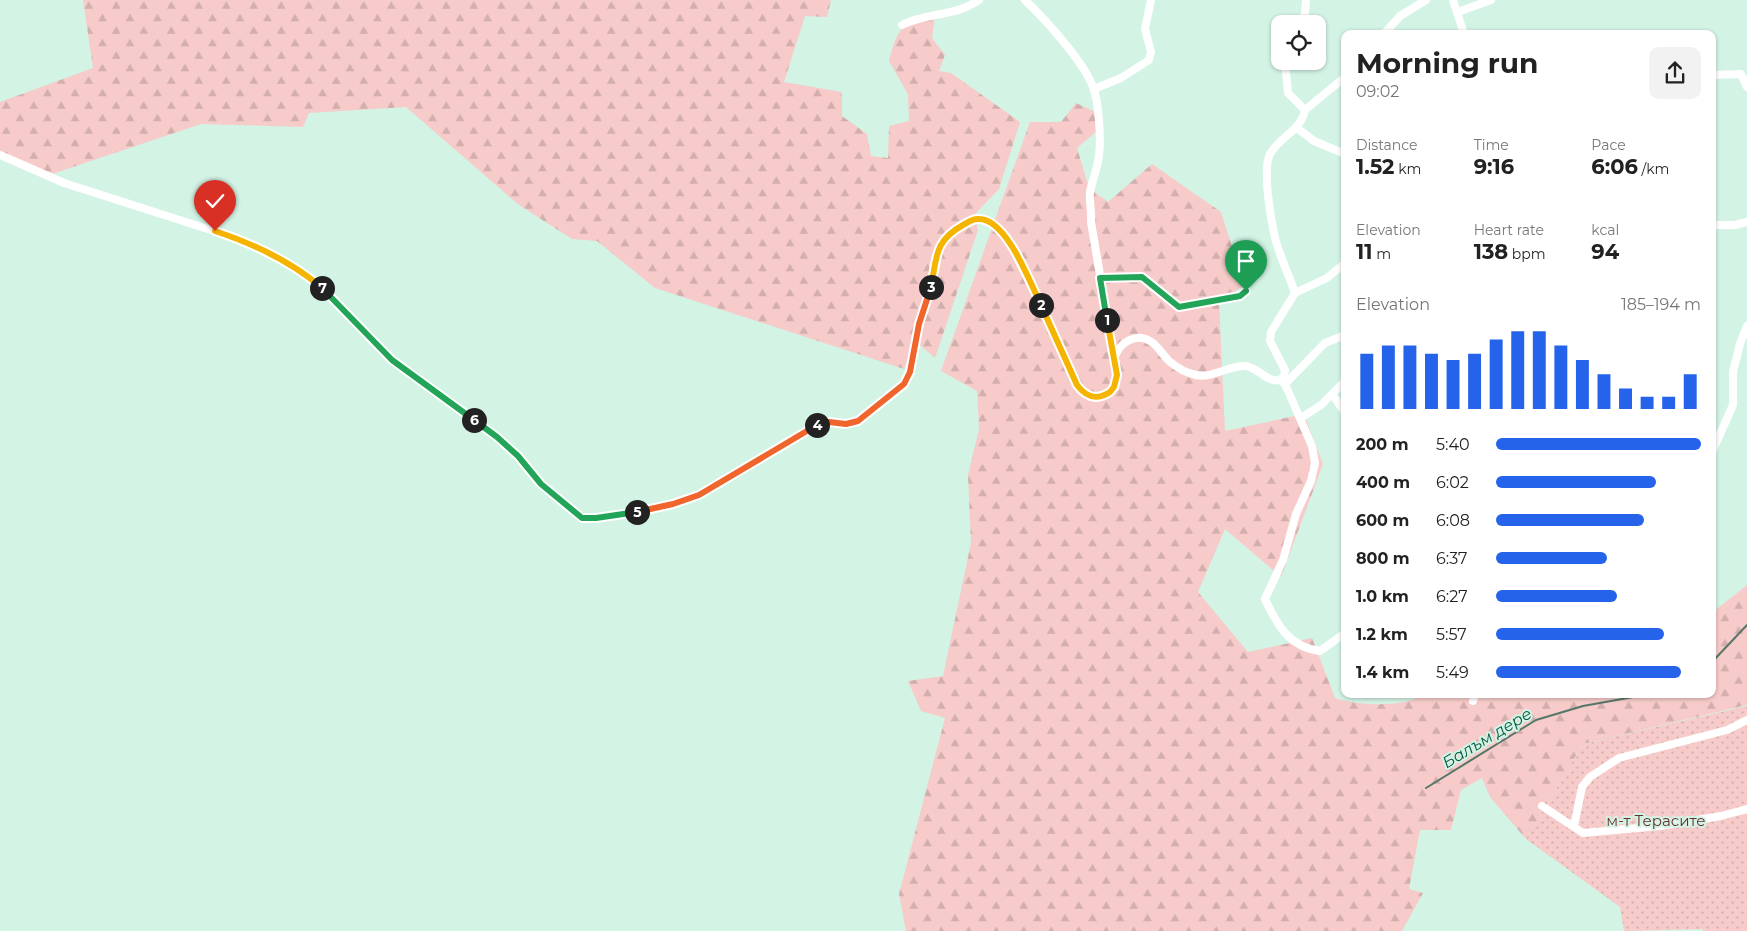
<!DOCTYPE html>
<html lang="en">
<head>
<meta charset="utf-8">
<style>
	:root { --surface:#fff; --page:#f2f2f2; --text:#222; --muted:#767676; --accent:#2563eb }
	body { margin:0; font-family:Montserrat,sans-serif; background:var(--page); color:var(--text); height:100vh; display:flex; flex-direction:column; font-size:19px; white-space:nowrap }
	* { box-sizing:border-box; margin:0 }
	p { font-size:16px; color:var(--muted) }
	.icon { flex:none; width:28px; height:28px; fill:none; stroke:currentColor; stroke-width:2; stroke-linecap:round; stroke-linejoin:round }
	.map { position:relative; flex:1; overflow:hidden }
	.drawer { position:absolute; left:1341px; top:30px; width:375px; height:668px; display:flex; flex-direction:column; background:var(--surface); border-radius:10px; box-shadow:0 1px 4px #0004 }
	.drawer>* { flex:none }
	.buttons { position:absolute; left:1271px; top:15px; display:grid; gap:10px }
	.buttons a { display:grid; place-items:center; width:55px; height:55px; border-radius:10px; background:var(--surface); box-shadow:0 1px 4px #0004; font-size:25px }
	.pin { position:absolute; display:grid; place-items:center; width:42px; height:42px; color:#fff; margin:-51px -21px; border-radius:50% 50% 50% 0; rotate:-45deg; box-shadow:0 0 5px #0007 }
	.pin .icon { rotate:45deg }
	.km { position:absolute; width:25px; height:25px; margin:-12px; border-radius:50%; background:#222; color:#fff; font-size:14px; line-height:25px; text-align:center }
	.round { display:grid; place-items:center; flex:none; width:52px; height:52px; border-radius:10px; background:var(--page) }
	.head { display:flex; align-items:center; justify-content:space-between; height:85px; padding:0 15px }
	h1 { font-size:28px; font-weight:700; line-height:38px }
	.stats { display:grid; grid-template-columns:repeat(3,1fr); gap:8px; height:85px; padding:5px 15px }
	.stats div { display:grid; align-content:center }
	.stats b { font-size:21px; font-weight:700 }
	.stats small { font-size:14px; font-weight:400 }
	.stats p { font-size:14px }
	.chart { height:140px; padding:10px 15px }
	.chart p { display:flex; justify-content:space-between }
	.chart svg { width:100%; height:90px; margin-top:5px; stroke:var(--accent); stroke-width:6 }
	ul { padding:0 15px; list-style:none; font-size:16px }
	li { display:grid; grid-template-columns:80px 60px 1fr; align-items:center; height:38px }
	li i { height:12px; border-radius:6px; background:var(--accent) }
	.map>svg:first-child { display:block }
	.forest { fill:url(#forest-firs) }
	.garden { fill:url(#garden-dots) }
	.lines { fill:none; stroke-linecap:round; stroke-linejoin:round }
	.stream { stroke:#57766a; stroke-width:2 }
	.minor { stroke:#fff; stroke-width:8 }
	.split-1-casing { stroke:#fff; stroke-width:10 }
	.split-2-casing { stroke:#fff; stroke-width:10 }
	.split-3-casing { stroke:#fff; stroke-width:10 }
	.split-4-casing { stroke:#fff; stroke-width:10 }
	.split-5-casing { stroke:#fff; stroke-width:10 }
	.split-6-casing { stroke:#fff; stroke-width:10 }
	.split-7-casing { stroke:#fff; stroke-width:10 }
	.split-8-casing { stroke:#fff; stroke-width:10 }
	.split-1 { stroke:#22a559; stroke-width:6 }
	.split-2 { stroke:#f5b400; stroke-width:6 }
	.split-3 { stroke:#f5b400; stroke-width:6 }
	.split-4 { stroke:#f0652b; stroke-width:6 }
	.split-5 { stroke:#f0652b; stroke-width:6 }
	.split-6 { stroke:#22a559; stroke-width:6 }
	.split-7 { stroke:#22a559; stroke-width:6 }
	.split-8 { stroke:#f5b400; stroke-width:6 }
	.labels { text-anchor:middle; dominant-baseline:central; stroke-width:4; stroke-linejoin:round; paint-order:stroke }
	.park-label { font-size:15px; fill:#67302f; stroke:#d3f3e5 }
	.water-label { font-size:16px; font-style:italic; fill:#075842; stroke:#d3f3e5 }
</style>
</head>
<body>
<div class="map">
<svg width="1747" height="931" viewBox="0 0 1747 931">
	<defs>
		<pattern id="forest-firs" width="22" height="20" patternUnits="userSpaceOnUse" patternTransform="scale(1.25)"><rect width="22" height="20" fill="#f6cbc9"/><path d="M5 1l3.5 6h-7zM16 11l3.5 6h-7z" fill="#d2aeac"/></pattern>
		<pattern id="garden-dots" width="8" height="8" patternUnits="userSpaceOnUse" patternTransform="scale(1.25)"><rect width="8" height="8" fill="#f6cbc9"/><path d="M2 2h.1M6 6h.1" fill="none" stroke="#d2aeac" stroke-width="1.8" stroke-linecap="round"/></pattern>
	</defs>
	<rect width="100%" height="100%" fill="#d3f3e5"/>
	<g class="forest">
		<path d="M83,0H831L827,17L805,16L784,82L842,92V116L867,134L871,156L888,158L889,126L909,121L908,94L889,61C898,27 900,24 935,17L932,38L945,55L939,71L951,73L1020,122L999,189L974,215L978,230L935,358L914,340L904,369L655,288L597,241L572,239L519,205L406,107L309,113L303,127L201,124L49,175L0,152V102L93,68Z"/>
		<path d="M1076,103L1100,114L1097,131L1077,148L1089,188L1108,202L1152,164L1221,212L1244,285L1219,303L1225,431L1304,414L1323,464L1281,577L1225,529L1198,592L1248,652L1312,638L1335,698C1358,706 1404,708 1424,694H1604L1606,698L1611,694H1712L1713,612L1747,585V705L1583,744L1526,839L1490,797L1482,778L1461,790L1451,830H1420L1409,889L1423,893L1402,931H906L899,894L945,718L921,711L908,681L943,676L971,543L968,475L979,429L977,391L941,371L1030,122H1061Z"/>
	</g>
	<path class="garden" d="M1747,706V931H1703L1702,929L1624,931L1620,907L1526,839L1583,744Z"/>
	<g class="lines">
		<g class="stream">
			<path d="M1712,662L1747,625"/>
			<path d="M1426,788L1536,720L1583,706L1650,694"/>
		</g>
		<g class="minor">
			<path d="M1453,0L1464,34"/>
			<path d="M1458,12L1491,0"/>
			<path d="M1298,24L1305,14L1306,0"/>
			<path d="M902,25C927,12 955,17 979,0"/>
			<path d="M1384,34L1400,16L1426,0"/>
			<path d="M1285,61L1288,93L1305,110"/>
			<path d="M1712,75L1741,74L1747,87"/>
			<path d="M1094,89L1121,78L1149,60L1151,52L1145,29L1151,0"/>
			<path d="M1297,128L1314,141L1345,154"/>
			<path d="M0,155L64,183L239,239L301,271L322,287L392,360L497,437L518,456L541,484L582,518H597L644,510L673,504L699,495L804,432L829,422L846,424L858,421L896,392L904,384L910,372L919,324L929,297L940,246L951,232L977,219L992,223L1007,237L1047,318L1077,385C1091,404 1114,400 1117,375L1091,222C1092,212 1089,202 1090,192C1092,180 1098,168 1099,155C1101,138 1099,102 1093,87C1084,62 1044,18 1025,0"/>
			<path d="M1712,225H1735L1747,222"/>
			<path d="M1100,278L1142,277L1179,307L1240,296L1246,291"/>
			<path d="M1295,293C1289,275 1280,257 1275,238C1271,220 1262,170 1270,154C1280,136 1301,131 1305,110L1345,77"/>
			<path d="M1114,359C1119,342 1137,331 1153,343C1159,348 1163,355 1169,361C1176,367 1186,373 1196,375C1212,379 1229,365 1245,366C1258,367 1267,383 1280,380L1285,384L1312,446L1315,463L1311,481L1296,514L1283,560L1265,599C1277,625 1289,647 1320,651L1345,633"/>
			<path d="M1280,380L1284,376L1285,370L1270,341L1271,332L1295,293L1327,278L1345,263"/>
			<path d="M1285,384L1325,343L1345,335"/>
			<path d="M1333,395L1345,413"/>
			<path d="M1301,418L1321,405L1345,381"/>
			<path d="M1712,452L1733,405V372L1740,344L1747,326"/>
			<path d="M1473,701L1475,694"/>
			<path d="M1542,806L1583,833L1660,826L1721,816L1747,809"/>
			<path d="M1574,826L1582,787L1590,777L1619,758L1727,730L1747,720"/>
		</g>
	</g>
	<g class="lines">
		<defs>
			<path id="split-1" d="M1107,320L1100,278L1142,277L1179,307L1240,296L1246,291"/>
			<path id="split-2" d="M1041,305L1077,385C1086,397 1096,401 1110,392L1114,387L1117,375L1107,320"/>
			<path id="split-3" d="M931,287C937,257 934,241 963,225C967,223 972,219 977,219C1006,216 1030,283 1041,305"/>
			<path id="split-4" d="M817,425L829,422L846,424L858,421L904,384L910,372L919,324L931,287"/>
			<path id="split-5" d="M637,512L673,504L699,495L817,425"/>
			<path id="split-6" d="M474,420L497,437L518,456L541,484L582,518H596L637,512"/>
			<path id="split-7" d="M322,288L392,360L474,420"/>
			<path id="split-8" d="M215,231C254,244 291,261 322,288"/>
		</defs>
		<use href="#split-1" class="split-1-casing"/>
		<use href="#split-2" class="split-2-casing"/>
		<use href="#split-3" class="split-3-casing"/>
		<use href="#split-4" class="split-4-casing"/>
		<use href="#split-5" class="split-5-casing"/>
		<use href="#split-6" class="split-6-casing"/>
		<use href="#split-7" class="split-7-casing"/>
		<use href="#split-8" class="split-8-casing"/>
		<use href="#split-1" class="split-1"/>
		<use href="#split-2" class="split-2"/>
		<use href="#split-3" class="split-3"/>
		<use href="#split-4" class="split-4"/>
		<use href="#split-5" class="split-5"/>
		<use href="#split-6" class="split-6"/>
		<use href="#split-7" class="split-7"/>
		<use href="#split-8" class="split-8"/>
	</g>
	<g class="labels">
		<g class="park-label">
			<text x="1656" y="820">м-т Терасите</text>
		</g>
		<g class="water-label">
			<text transform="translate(1487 738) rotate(-31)">Балъм дере</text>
		</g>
	</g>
</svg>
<div class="buttons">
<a><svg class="icon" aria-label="locate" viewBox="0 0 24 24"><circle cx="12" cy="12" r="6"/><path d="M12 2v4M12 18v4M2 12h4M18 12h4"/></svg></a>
</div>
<div class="pin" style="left:1246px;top:291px;background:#1e9e55"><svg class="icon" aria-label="arrive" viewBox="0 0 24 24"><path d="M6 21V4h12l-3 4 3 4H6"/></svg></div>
<div class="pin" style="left:215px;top:231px;background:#d93025"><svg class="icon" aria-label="check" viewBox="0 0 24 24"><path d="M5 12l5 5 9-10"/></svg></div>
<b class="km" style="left:1107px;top:320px">1</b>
<b class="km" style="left:1041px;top:305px">2</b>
<b class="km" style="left:931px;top:287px">3</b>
<b class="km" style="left:817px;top:425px">4</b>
<b class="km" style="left:637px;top:512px">5</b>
<b class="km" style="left:474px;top:420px">6</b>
<b class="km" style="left:322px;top:288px">7</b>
<section class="drawer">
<div class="head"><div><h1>Morning run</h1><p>09:02</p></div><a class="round"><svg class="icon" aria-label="share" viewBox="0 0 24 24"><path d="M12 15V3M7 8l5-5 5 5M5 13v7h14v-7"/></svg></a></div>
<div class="stats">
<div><p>Distance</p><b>1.52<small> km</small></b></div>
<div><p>Time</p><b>9:16</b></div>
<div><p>Pace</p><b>6:06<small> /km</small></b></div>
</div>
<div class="stats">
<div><p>Elevation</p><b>11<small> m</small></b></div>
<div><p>Heart rate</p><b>138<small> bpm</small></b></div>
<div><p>kcal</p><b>94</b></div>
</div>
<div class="chart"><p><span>Elevation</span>185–194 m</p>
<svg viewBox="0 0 160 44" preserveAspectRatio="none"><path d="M5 44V17M15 44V13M25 44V13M35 44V17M45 44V20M55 44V17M65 44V10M75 44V6M85 44V6M95 44V13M105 44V20M115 44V27M125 44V34M135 44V38M145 44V38M155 44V27"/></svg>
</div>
<ul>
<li><b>200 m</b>5:40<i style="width:100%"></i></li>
<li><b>400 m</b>6:02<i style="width:78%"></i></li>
<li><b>600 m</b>6:08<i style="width:72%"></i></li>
<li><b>800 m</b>6:37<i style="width:54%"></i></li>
<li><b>1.0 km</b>6:27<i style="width:59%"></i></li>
<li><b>1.2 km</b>5:57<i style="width:82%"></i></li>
<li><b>1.4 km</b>5:49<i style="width:90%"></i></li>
</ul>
</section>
</div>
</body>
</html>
